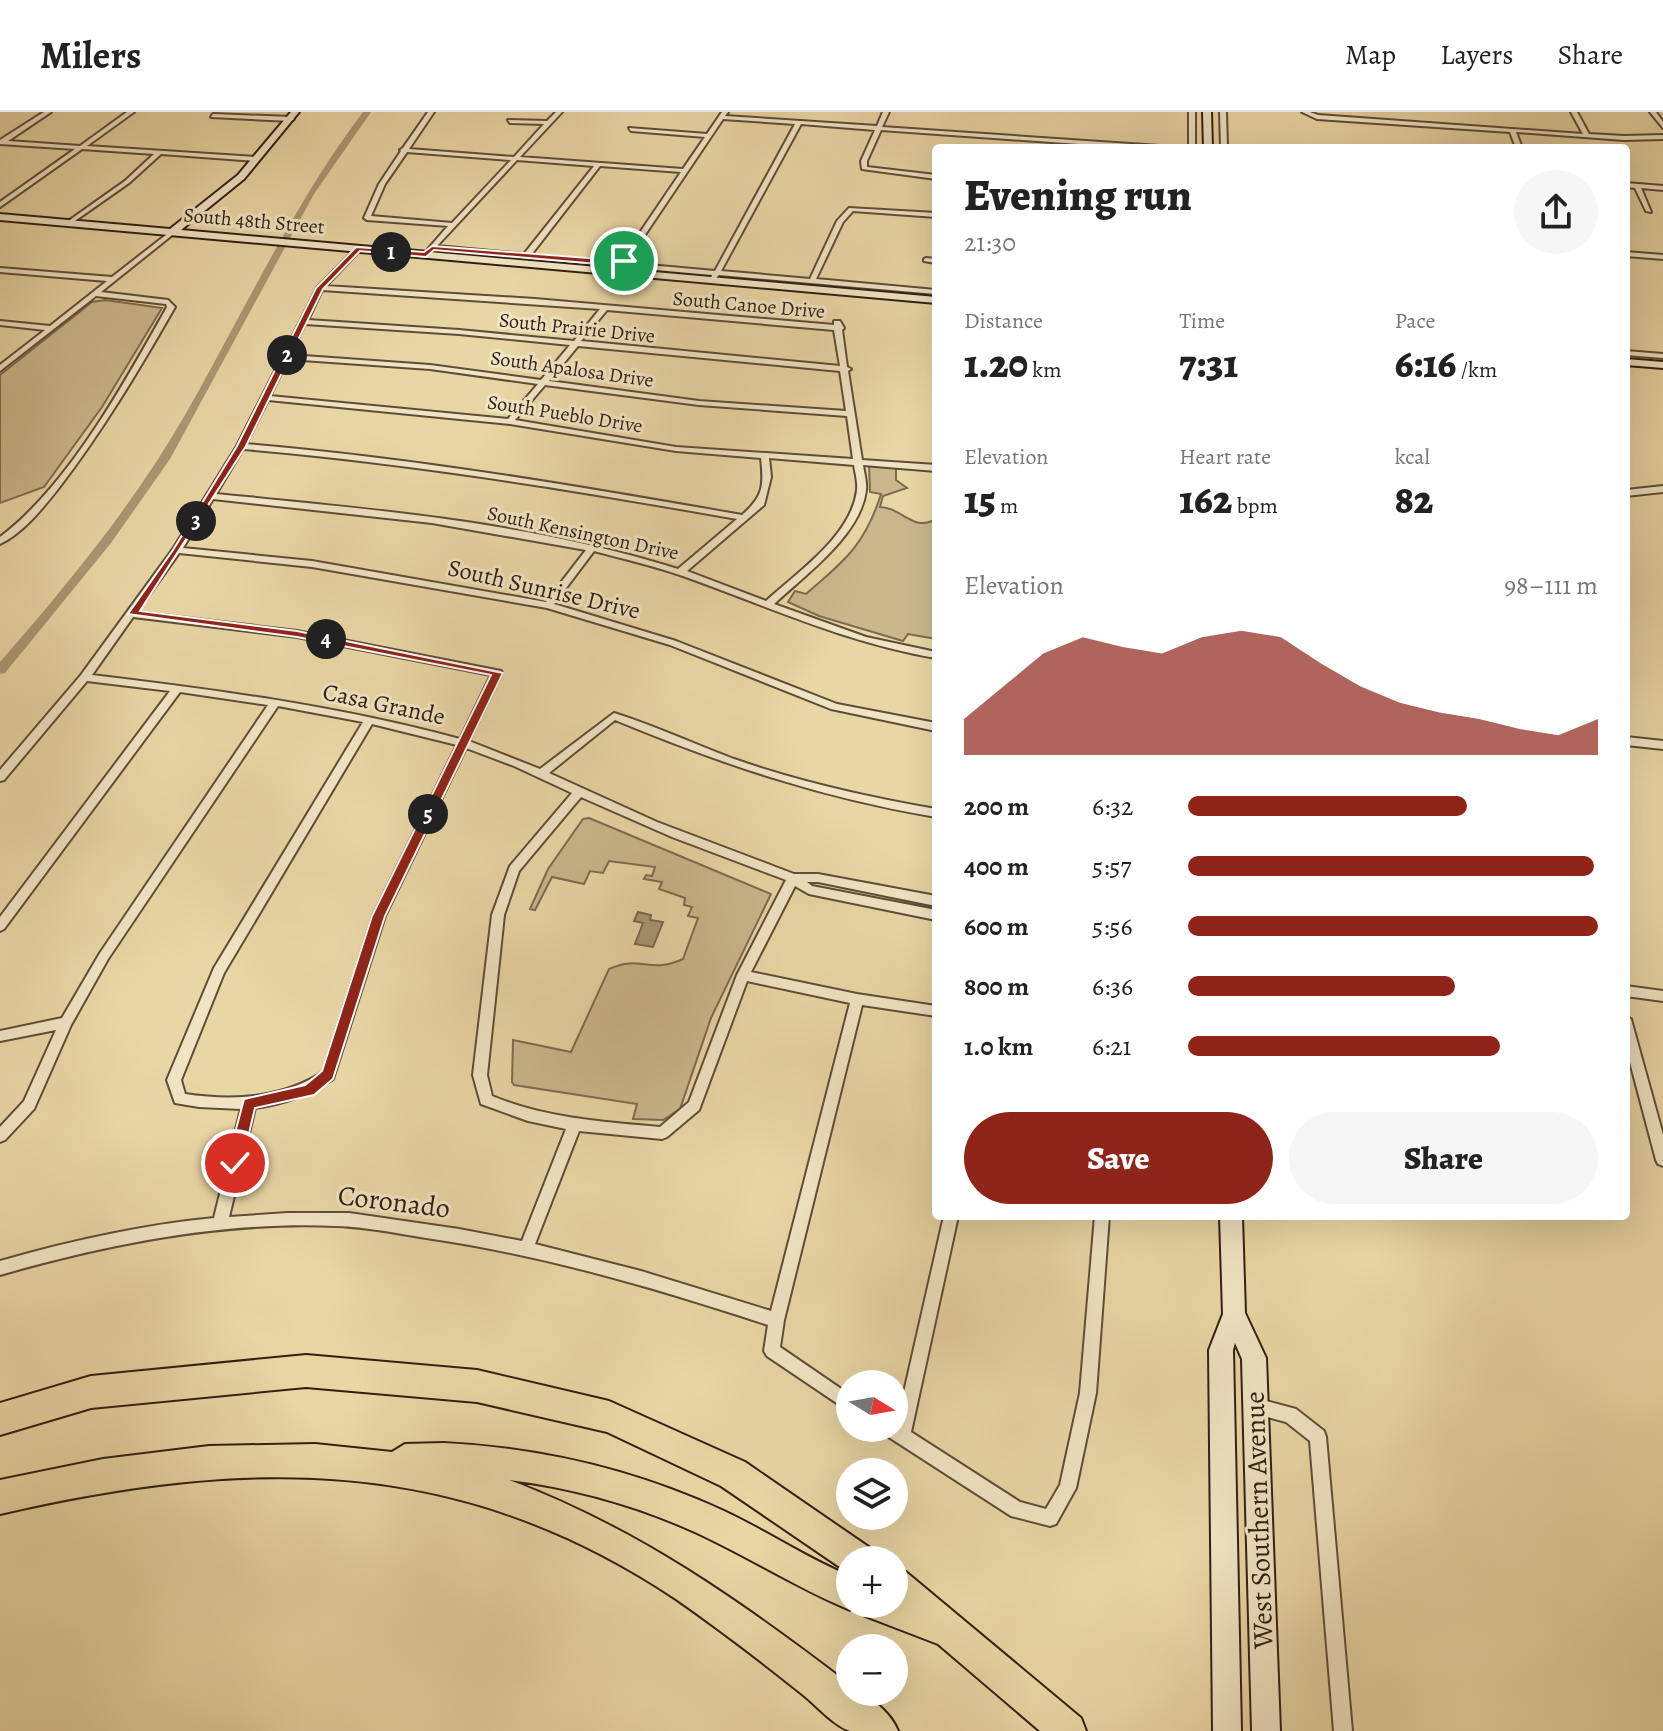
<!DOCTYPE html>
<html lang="en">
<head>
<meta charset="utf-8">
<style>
	:root { --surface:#fff; --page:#f6f6f6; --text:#222; --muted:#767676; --line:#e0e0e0; --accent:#8f2418 }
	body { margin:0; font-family:Alegreya,serif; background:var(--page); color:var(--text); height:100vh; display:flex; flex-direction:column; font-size:30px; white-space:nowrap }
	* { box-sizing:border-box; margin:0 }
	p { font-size:26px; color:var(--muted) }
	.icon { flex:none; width:44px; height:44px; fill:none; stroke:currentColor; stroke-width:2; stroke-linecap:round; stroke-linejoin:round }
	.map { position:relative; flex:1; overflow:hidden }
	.side { position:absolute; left:932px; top:32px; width:698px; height:1076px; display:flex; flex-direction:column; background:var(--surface); border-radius:8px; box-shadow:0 8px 32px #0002 }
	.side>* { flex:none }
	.needle { width:52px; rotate:101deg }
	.buttons { position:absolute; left:836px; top:1258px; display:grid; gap:16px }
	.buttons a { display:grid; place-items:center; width:72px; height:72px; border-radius:50%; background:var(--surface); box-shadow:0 8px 32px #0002; font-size:40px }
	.pin { position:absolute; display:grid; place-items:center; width:68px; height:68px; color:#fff; margin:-34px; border:4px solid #fff; border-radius:50%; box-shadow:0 2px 8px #0007 }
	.km { position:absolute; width:40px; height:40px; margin:-20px; border-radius:50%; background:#222; color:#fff; font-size:22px; line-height:40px; text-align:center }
	.round { display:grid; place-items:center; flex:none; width:84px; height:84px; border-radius:42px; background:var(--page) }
	.head { display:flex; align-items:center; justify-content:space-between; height:136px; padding:0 32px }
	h1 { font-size:44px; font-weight:800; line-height:60px }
	.stats { display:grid; grid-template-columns:repeat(3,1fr); gap:12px; height:136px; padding:8px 32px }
	.stats div { display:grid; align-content:center }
	.stats b { font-size:40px; font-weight:800 }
	.stats small { font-size:22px; font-weight:400 }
	.stats p { font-size:22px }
	.chart { height:224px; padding:16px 32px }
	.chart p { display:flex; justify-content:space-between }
	.chart svg { width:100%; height:144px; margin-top:8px; fill:var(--accent); opacity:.7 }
	.cta { display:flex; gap:16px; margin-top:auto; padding:16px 32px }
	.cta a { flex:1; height:92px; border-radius:48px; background:var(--accent); color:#fff; font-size:32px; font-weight:800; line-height:92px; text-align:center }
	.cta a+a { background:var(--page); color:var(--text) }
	ul { padding:0 32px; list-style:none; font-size:26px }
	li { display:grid; grid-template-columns:128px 96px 1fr; align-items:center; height:60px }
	li i { height:20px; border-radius:10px; background:var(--accent) }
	header { display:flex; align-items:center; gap:48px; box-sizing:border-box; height:112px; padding:0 40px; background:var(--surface); border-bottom:2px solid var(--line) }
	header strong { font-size:38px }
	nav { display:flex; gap:44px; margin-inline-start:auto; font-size:28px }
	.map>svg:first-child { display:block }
	.green { fill:#cab78c; stroke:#7e6b50; stroke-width:2 }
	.water { fill:#aa9873; stroke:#7a684d; stroke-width:2 }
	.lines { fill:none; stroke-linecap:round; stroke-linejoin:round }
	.canal { fill:#aa9873; fill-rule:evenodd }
	.street-casing { stroke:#5f4d38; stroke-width:4 }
	.secondary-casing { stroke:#311f13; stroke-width:4 }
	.highway-casing { stroke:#311f13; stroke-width:4 }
	.street { fill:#f1e4c4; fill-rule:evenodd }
	.secondary { fill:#f1e4c4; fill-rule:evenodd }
	.highway { fill:#e9d6a5; fill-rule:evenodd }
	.route { fill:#8f2418; stroke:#fff; stroke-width:2 }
	.labels { text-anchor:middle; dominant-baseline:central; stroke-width:6; stroke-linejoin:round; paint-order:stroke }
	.far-street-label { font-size:20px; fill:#311f13; stroke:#f1e4c4 }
	.street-label { font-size:24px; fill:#311f13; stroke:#f1e4c4 }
	.near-street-label { font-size:28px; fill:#311f13; stroke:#f1e4c4 }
</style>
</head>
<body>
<header>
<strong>Milers</strong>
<nav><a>Map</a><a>Layers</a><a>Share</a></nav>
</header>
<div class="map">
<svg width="1663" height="1619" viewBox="0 0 1663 1619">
	<rect width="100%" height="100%" fill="#e9d6a5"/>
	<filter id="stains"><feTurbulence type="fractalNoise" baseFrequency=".0025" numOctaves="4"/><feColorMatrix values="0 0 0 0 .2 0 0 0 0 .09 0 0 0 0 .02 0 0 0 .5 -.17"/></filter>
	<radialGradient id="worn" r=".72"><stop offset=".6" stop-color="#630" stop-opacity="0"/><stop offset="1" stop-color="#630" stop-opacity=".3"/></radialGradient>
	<g class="green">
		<path d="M105,188L162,196L102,295L44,375L0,391V263L92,190Z"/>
		<path d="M869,353L896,355V368L907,376L883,384L880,395C900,395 912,418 932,409L936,415V527L908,522L903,529L819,504L788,490L795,479L806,482C845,448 865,433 881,382L870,380Z"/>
		<path d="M589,706L771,782L711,906L680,997L663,1008L633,1007L637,992L514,973L512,970L513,928L571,940L609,857C642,842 648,863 683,847L698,806L688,804L692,795L684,793L685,786L659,777L662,770L644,767L646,763L652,764L655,755L609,749L603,761L590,759L584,772L552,765L535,798L530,797L548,757L583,707Z"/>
	</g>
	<path class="water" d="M638,800L651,803L650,808L663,810L653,835L635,832L643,811L634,809Z"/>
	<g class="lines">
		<path class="canal" d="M363,0H371L314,82L170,347L111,431L5,561L0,562V550C68,472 134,392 185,303C244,200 292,94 363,0Z"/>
		<defs>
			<g id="street">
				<path d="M44,0H51L8,29L80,34L127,0H134L87,34L256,45L259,47L256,49L161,42L129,71L69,113L66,111L67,110L125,69L154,42L82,37L0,95V90L75,37L0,32V28Z"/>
				<path d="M428,0H434L409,37L514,45L544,12L510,11L508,8L547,9L556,0H562L520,45L683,57L705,25L631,19L629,16L707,22L722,0H728L725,4L877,14L883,0H889L882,15L1160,34L1163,36H1135L881,18L867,49V55L936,63V67L862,57L861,49L875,18L801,12L721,159L810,167L837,109L849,96L936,101V105L853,99L843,110L816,167L936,178V182L719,163L714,168L711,166L712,163L434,138L428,139V137L448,114L367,108L364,106L379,72L401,39L400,38L403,36ZM723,7L795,12L715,159L626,151ZM407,40L511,48L452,111L371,104L385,72ZM517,48L594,54L524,142L437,134ZM600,54L681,60L620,150L531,143Z"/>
				<rect x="1189" y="0" width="6" height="36"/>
				<path d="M1220,0H1226L1227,36H1221Z"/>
				<path d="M1302,0H1310L1318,3L1583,22L1571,0H1577L1589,22L1624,24L1663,23V27L1624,28L1516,20L1522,36H1516L1510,20L1317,7Z"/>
				<path d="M1650,0H1656L1663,10V16Z"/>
				<path d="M213,2L291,5L294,7L291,9L211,5Z"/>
				<path d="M1626,71L1663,74V78L1641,76L1651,100L1646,99L1635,76L1626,75Z"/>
				<path d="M171,119L176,120L101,180L168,188L175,195C139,258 102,320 58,377C42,397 23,421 0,432V425C69,373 125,270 167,195L166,192L96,184L0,259V253L45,218L0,213V209L50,214L107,169L0,160V156L112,165Z"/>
				<path d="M356,136L361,137L326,174L535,187L834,213V209H840L844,216L842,218L847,255L851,257L848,259L862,348L936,353V359L863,353C864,361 867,370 866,378C861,423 805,463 774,492L866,525L936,540V546C844,530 770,495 683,464C654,454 624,447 594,439L554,492L676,529L837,592L936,611V619L831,597L670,533L547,496L312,455L179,441L137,500L297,519L501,559L502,561L469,629L540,657L614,601C655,614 694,632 734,647C800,670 867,685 936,697V705C823,686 721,652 615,608L549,661L657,710L794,762H818L936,784V794L818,770H807L812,774L936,798V808L809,782L795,774L751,860L857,882L936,894V904L862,893L784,1208L780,1235L850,1283V1300L767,1244L764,1239L768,1213C656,1176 543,1143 426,1126C396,1121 366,1115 336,1114C223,1109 108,1132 0,1163V1149C70,1129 141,1113 214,1106L241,997L199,995L175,991L167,968L214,856L363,610L278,594L108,847L71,913L34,997L5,1028L0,1030V1015L24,989L56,918L0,929V919L62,906L100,841L268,593L180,580L4,817L0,819V805L170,579L87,569L4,668L0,669V658L81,563L173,437L237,334L317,176ZM322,178L600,197L574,229L459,218L308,208ZM607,198L834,218L840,254L581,229ZM305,212L459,222L570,233L541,268L430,253L290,243ZM578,234L840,259L846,299L699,289L549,269ZM288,247L430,257L538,272L508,307L270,284ZM545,273L699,293L847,304L853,347L676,335L515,308ZM268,288L510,312L676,339L761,346C764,373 764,384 742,403C577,374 413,346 246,332ZM243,337C409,351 573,378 737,407L678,457C529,410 371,397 216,382ZM769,346L854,353C855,360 858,370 857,378C852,423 798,460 766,489L687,459L764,393L771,365ZM213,387L432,411L586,438L546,490L312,449L183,436ZM133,505L297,525L491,563L460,627C339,594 216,578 92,563ZM372,612L457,633L373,804L323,960C281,987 233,989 185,982L181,968L224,861ZM466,636L514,654L572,681L510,754L492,803L473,963L481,992L528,1009L566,1017L522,1129L459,1117L349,1101H287L229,1105L255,996C284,992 309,983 333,967L385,804ZM581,685L672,725L786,768L737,863L689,990L660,1015C602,1010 545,1006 492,984L487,963L504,803L519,759ZM747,869L850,891L771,1199L641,1159L535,1132L579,1019L662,1027L667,1025L699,998Z"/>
				<path d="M1626,140L1663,143V147L1626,144Z"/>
				<path d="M926,146L936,147V151L924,149V147Z"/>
				<path d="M1626,239L1663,242V246L1626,243Z"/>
				<path d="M1663,374V380L1626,384V378Z"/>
				<path d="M1626,625L1663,629V637L1626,633Z"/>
				<path d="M1626,874L1663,879V889L1626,884Z"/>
				<path d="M1626,906L1631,907L1632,911L1663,1023V1054L1658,1052L1656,1048L1626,935Z"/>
				<path d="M944,1104H958L911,1320L1020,1390L1046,1397L1060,1373L1080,1281L1095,1104H1109L1096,1281L1076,1376L1056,1412L1050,1414L1011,1404L884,1322L882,1316H894V1310L897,1311Z"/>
				<path d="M1255,1286L1296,1297L1324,1319L1326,1325L1352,1619H1334L1310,1329L1286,1310L1249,1300L1247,1294L1249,1288Z"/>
			</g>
			<g id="secondary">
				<path d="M291,0H299L244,67L181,118L936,185V191L0,108V102L170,117L238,63Z"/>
				<path d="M1203,0H1211L1212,36H1204Z"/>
				<path d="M1626,247L1663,250V256L1626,253Z"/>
				<path d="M1220,1104H1242L1245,1201L1266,1246L1280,1619H1252L1242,1247L1235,1231L1233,1238L1241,1619H1213L1209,1238L1223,1202Z"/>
			</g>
			<g id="highway">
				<path d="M306,1243L477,1258L609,1289L745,1350L870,1436L875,1448H850V1462L721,1374L607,1320L477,1290L306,1275L91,1296L0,1323V1291L91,1264Z"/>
				<path d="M444,1331C542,1336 635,1358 724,1399C767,1419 806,1446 850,1464V1492H894V1455L906,1460L1081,1606L1086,1619H1040L938,1532L865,1504L860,1494L850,1498C797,1476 749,1445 697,1421C638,1394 574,1376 509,1368C637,1416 743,1491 850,1573V1580C869,1580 892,1603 898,1619C885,1619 863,1619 850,1619C834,1614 815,1592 802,1582C761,1549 719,1517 676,1487C457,1341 247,1345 0,1402V1368L103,1347L209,1334L315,1332L392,1340L405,1332Z"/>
			</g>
		</defs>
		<use href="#street" class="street-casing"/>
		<use href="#secondary" class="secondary-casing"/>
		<use href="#highway" class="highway-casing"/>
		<use href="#street" class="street"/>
		<use href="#secondary" class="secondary"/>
		<use href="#highway" class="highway"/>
	</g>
	<path class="route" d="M432,134L628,149L622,154L434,138L426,145L360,139L323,177L246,334L140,499L297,519L503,561L385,804L333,967L314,983L255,996L242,1051L235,1058L227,1051L244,987L305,973L322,959L372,804L491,563L297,525L128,502L173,438L237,334L316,176L356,135L424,140Z"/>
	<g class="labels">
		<g class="far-street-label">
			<text transform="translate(254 109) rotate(5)">South 48th Street</text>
			<text transform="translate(749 193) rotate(5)">South Canoe Drive</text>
			<text transform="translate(577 216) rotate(6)">South Prairie Drive</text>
			<text transform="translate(572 257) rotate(8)">South Apalosa Drive</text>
			<text transform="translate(565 302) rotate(9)">South Pueblo Drive</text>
			<text transform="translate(583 421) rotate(12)">South Kensington Drive</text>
		</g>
		<g class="street-label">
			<text transform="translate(544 477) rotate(13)">South Sunrise Drive</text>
			<text transform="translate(384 592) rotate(12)">Casa Grande</text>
		</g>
		<g class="near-street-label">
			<text transform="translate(394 1090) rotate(7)">Coronado</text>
			<text transform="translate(1259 1408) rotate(-92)">West Southern Avenue</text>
		</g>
	</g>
	<rect width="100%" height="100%" filter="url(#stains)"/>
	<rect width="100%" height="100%" fill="url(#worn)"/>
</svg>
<div class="buttons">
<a><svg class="needle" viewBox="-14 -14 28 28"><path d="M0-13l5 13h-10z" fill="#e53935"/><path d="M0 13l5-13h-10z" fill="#767676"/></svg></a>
<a><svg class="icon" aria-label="layers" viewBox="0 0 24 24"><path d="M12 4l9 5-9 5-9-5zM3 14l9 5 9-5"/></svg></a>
<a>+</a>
<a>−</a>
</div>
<div class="pin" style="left:624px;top:149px;background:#1e9e55"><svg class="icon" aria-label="arrive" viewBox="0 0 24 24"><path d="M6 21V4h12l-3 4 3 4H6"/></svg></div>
<div class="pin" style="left:235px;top:1051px;background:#d93025"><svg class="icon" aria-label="check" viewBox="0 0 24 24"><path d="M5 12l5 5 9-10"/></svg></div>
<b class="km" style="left:391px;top:140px">1</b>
<b class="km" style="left:287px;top:243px">2</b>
<b class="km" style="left:196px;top:409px">3</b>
<b class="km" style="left:326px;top:527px">4</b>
<b class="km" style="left:428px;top:702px">5</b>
<section class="side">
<div class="head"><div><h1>Evening run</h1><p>21:30</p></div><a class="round"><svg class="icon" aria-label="share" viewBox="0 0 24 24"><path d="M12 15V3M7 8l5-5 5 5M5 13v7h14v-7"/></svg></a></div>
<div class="stats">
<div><p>Distance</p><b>1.20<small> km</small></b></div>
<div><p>Time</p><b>7:31</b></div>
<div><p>Pace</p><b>6:16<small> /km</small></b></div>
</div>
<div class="stats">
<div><p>Elevation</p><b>15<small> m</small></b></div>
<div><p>Heart rate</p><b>162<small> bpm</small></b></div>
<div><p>kcal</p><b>82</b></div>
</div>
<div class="chart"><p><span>Elevation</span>98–111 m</p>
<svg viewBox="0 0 160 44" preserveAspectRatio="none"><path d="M0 44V33L10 23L20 13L30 8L40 11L50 13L60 8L70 6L80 8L90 16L100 23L110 28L120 31L130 33L140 36L150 38L160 33V44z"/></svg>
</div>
<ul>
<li><b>200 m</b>6:32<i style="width:68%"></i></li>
<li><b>400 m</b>5:57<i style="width:99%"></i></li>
<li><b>600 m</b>5:56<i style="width:100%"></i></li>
<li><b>800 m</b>6:36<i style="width:65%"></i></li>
<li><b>1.0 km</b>6:21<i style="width:76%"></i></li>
</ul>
<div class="cta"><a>Save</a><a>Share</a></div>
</section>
</div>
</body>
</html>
